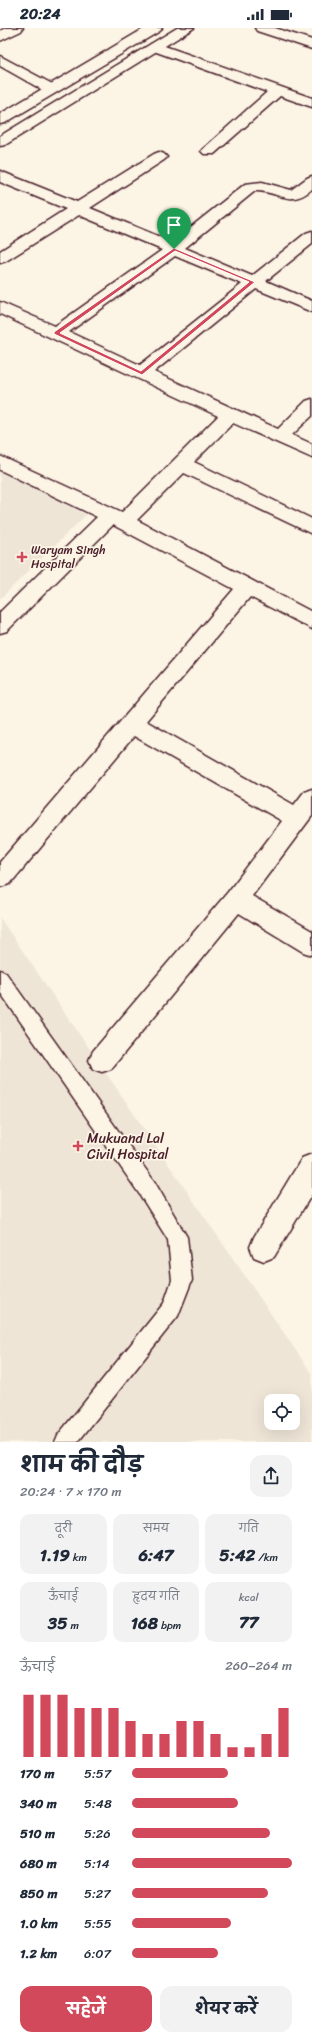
<!DOCTYPE html>
<html lang="hi">
<head>
<meta charset="utf-8">
<style>
	:root { --surface:#fff; --page:#f2f2f3; --text:#1f2937; --muted:#747a83; --accent:#d1495b }
	body { margin:0; font-family:Sriracha,"Playpen Sans Deva",sans-serif; background:var(--page); color:var(--text); height:100vh; display:flex; flex-direction:column; font-size:15px; white-space:nowrap }
	* { box-sizing:border-box; margin:0 }
	p { font-size:13px; color:var(--muted) }
	.icon { flex:none; width:22px; height:22px; fill:none; stroke:currentColor; stroke-width:2; stroke-linecap:round; stroke-linejoin:round }
	.map { position:relative; height:1414px; overflow:hidden }
	.details { display:flex; flex-direction:column; background:var(--surface); flex:1 }
	.details>* { flex:none }
	.tools { position:absolute; left:264px; top:1366px; display:grid; gap:8px }
	.tools a { display:grid; place-items:center; width:36px; height:36px; border-radius:8px; background:var(--surface); box-shadow:0 4px 16px #0002; font-size:20px }
	.pin { position:absolute; display:grid; place-items:center; width:34px; height:34px; color:#fff; margin:-41px -17px; border-radius:50% 50% 50% 0; rotate:-45deg; box-shadow:0 0 4px #0007 }
	.pin .icon { rotate:45deg }
	.round { display:grid; place-items:center; flex:none; width:42px; height:42px; border-radius:12px; background:var(--page) }
	.head { display:flex; align-items:center; justify-content:space-between; height:68px; padding:0 20px }
	h1 { font-size:22px; font-weight:700; line-height:30px }
	.stats { display:grid; grid-template-columns:repeat(3,1fr); gap:6px; height:68px; padding:4px 20px }
	.stats div { display:grid; align-content:center; border-radius:10px; background:var(--page); text-align:center }
	.stats b { font-size:17px; font-weight:700 }
	.stats small { font-size:11px; font-weight:400 }
	.stats p { font-size:11px }
	.chart { height:112px; padding:8px 20px }
	.chart p { display:flex; justify-content:space-between }
	.chart svg { width:100%; height:72px; margin-top:4px; stroke:var(--accent); stroke-width:6 }
	.button { display:flex; gap:8px; margin-top:auto; padding:8px 20px }
	.button a { flex:1; height:46px; border-radius:12px; background:var(--accent); color:#fff; font-size:16px; font-weight:700; line-height:46px; text-align:center }
	.button a+a { background:var(--page); color:var(--text) }
	ul { padding:0 20px; list-style:none; font-size:13px }
	li { display:grid; grid-template-columns:64px 48px 1fr; align-items:center; height:30px }
	li i { height:10px; border-radius:5px; background:var(--accent) }
	.status { display:flex; justify-content:space-between; align-items:center; height:28px; padding:0 20px; background:var(--surface); direction:ltr }
	.status svg { height:11px; fill:currentColor }
	.map>svg:first-child { display:block }
	.built { fill:#eee5d7; fill-rule:evenodd }
	.lines { fill:none; stroke-linecap:round; stroke-linejoin:round }
	.lane-casing { stroke:#4a1f2b; stroke-width:3 }
	.street-casing { stroke:#4a1f2b; stroke-width:3 }
	.primary-casing { stroke:#4a1f2b; stroke-width:3 }
	.lane { fill:#fcf5e5; fill-rule:evenodd }
	.street { fill:#fcf5e5; fill-rule:evenodd }
	.primary { fill:#fcf5e5; fill-rule:evenodd }
	.route { fill:#d1495b; stroke:#fff; fill-rule:evenodd }
	.poi-dot { fill:#d1495b; stroke:#fcf5e5; stroke-width:1.5 }
	.labels { text-anchor:middle; dominant-baseline:central; stroke-width:3.5; stroke-linejoin:round; paint-order:stroke }
	.poi-label { font-size:12px; fill:#4a1f2b; stroke:#fcf5e5; text-anchor:start }
	.near-poi-label { font-size:14px; fill:#4a1f2b; stroke:#fcf5e5; text-anchor:start }
</style>
</head>
<body>
<div class="status"><b>20:24</b><svg viewBox="0 0 49 12"><path d="M0 12V9h3v3zM5 12V6h3v6zM10 12V3h3v9zM15 12V0h3v12zM26 1h20v11H26zM47 4h2v5h-2z"/></svg></div>
<div class="map">
<svg width="312" height="1414" viewBox="0 0 312 1414">
	<rect width="100%" height="100%" fill="#fcf5e5"/>
	<filter id="ink" filterUnits="userSpaceOnUse"><feTurbulence type="fractalNoise" baseFrequency=".025" numOctaves="2"/><feDisplacementMap in="SourceGraphic" scale="8" xChannelSelector="R" yChannelSelector="G"/><feConvolveMatrix kernelMatrix="1 2 1 2 8 2 1 2 1" color-interpolation-filters="sRGB"/></filter>
	<g filter="url(#ink)">
		<g class="built">
			<path d="M0,438L86,487L0,571Z"/>
			<path d="M0,890L312,1346V1414H0ZM271,1373H293V1395H271Z"/>
		</g>
		<g class="lines">
			<defs>
				<path id="lane" d="M0,942L6,945L154,1153L187,1209L192,1252L178,1288L78,1414H55L58,1407L164,1275L172,1252L168,1212L140,1167L0,964Z"/>
				<g id="street">
					<path d="M6,0H23L21,3L0,13V3Z"/>
					<path d="M255,0H275L312,12V21L257,3Z"/>
					<path d="M156,15L312,70V79L280,68L214,126H204L201,123L204,120L267,64L151,22L149,19L151,16Z"/>
					<path d="M0,28L56,58L58,61L56,64H46L0,38Z"/>
					<path d="M159,124L164,126L167,129L164,132L90,180L172,214L245,156L262,154L291,162L307,150L312,148V161C290,181 277,162 255,163L185,220L252,248L306,205L312,203V216L266,253L312,273V284L256,261L154,344L278,401L306,373L312,371V388L292,407L312,416V430L233,395L194,434L312,491V506L184,445L137,492L312,584V601L250,569L146,693L294,777L304,764L312,761V788L252,868L312,903V927L303,924L239,885L111,1041L102,1044L93,1041L89,1032L93,1023L228,864L282,793L134,708L10,856L0,859V834L234,561L113,497L7,603L0,605V584L97,489L0,442V428L122,484L218,388L0,286V274L55,298L162,222L79,187L6,233L0,235V223L66,181L0,154V143L77,174L154,126ZM175,228L242,256L140,337L69,304Z"/>
					<path d="M312,1126V1166L274,1229L264,1233L254,1229L250,1219L254,1209L302,1130Z"/>
				</g>
				<g id="primary">
					<path d="M145,0H162L160,3L5,95L0,96V86Z"/>
					<path d="M177,0H194L5,117L0,118V108Z"/>
				</g>
			</defs>
			<use href="#lane" class="lane-casing"/>
			<use href="#street" class="street-casing"/>
			<use href="#primary" class="primary-casing"/>
			<use href="#lane" class="lane"/>
			<use href="#street" class="street"/>
			<use href="#primary" class="primary"/>
		</g>
	</g>
	<path class="route" d="M174,220L255,254L142,347L54,306V304ZM175,223L249,254L141,343L60,305Z"/>
	<g class="poi-dot">
		<path d="M20 523h4v4h4v4h-4v4h-4v-4h-4v-4h4z"/>
		<path d="M76 1112h4v4h4v4h-4v4h-4v-4h-4v-4h4z"/>
	</g>
	<g class="labels">
		<g class="poi-label">
			<text x="31" y="522">Waryam Singh<tspan x="31" dy="14">Hospital</tspan></text>
		</g>
		<g class="near-poi-label">
			<text x="87" y="1110">Mukuand Lal<tspan x="87" dy="16">Civil Hospital</tspan></text>
		</g>
	</g>
</svg>
<div class="tools">
<a><svg class="icon" aria-label="locate" viewBox="0 0 24 24"><circle cx="12" cy="12" r="6"/><path d="M12 2v4M12 18v4M2 12h4M18 12h4"/></svg></a>
</div>
<div class="pin" style="left:174px;top:221px;background:#1e9e55"><svg class="icon" aria-label="arrive" viewBox="0 0 24 24"><path d="M6 21V4h12l-3 4 3 4H6"/></svg></div>
</div>
<section class="details">
<div class="head"><div><h1>शाम की दौड़</h1><p>20:24 · 7 × 170 m</p></div><a class="round"><svg class="icon" aria-label="share" viewBox="0 0 24 24"><path d="M12 15V3M7 8l5-5 5 5M5 13v7h14v-7"/></svg></a></div>
<div class="stats">
<div><p>दूरी</p><b>1.19<small> km</small></b></div>
<div><p>समय</p><b>6:47</b></div>
<div><p>गति</p><b>5:42<small> /km</small></b></div>
</div>
<div class="stats">
<div><p>ऊँचाई</p><b>35<small> m</small></b></div>
<div><p>हृदय गति</p><b>168<small> bpm</small></b></div>
<div><p>kcal</p><b>77</b></div>
</div>
<div class="chart"><p><span>ऊँचाई</span>260–264 m</p>
<svg viewBox="0 0 160 44" preserveAspectRatio="none"><path d="M5 44V6M15 44V6M25 44V6M35 44V14M45 44V14M55 44V14M65 44V22M75 44V30M85 44V30M95 44V22M105 44V22M115 44V30M125 44V38M135 44V38M145 44V30M155 44V14"/></svg>
</div>
<ul>
<li><b>170 m</b>5:57<i style="width:60%"></i></li>
<li><b>340 m</b>5:48<i style="width:66%"></i></li>
<li><b>510 m</b>5:26<i style="width:86%"></i></li>
<li><b>680 m</b>5:14<i style="width:100%"></i></li>
<li><b>850 m</b>5:27<i style="width:85%"></i></li>
<li><b>1.0 km</b>5:55<i style="width:62%"></i></li>
<li><b>1.2 km</b>6:07<i style="width:54%"></i></li>
</ul>
<div class="button"><a>सहेजें</a><a>शेयर करें</a></div>
</section>
</body>
</html>
